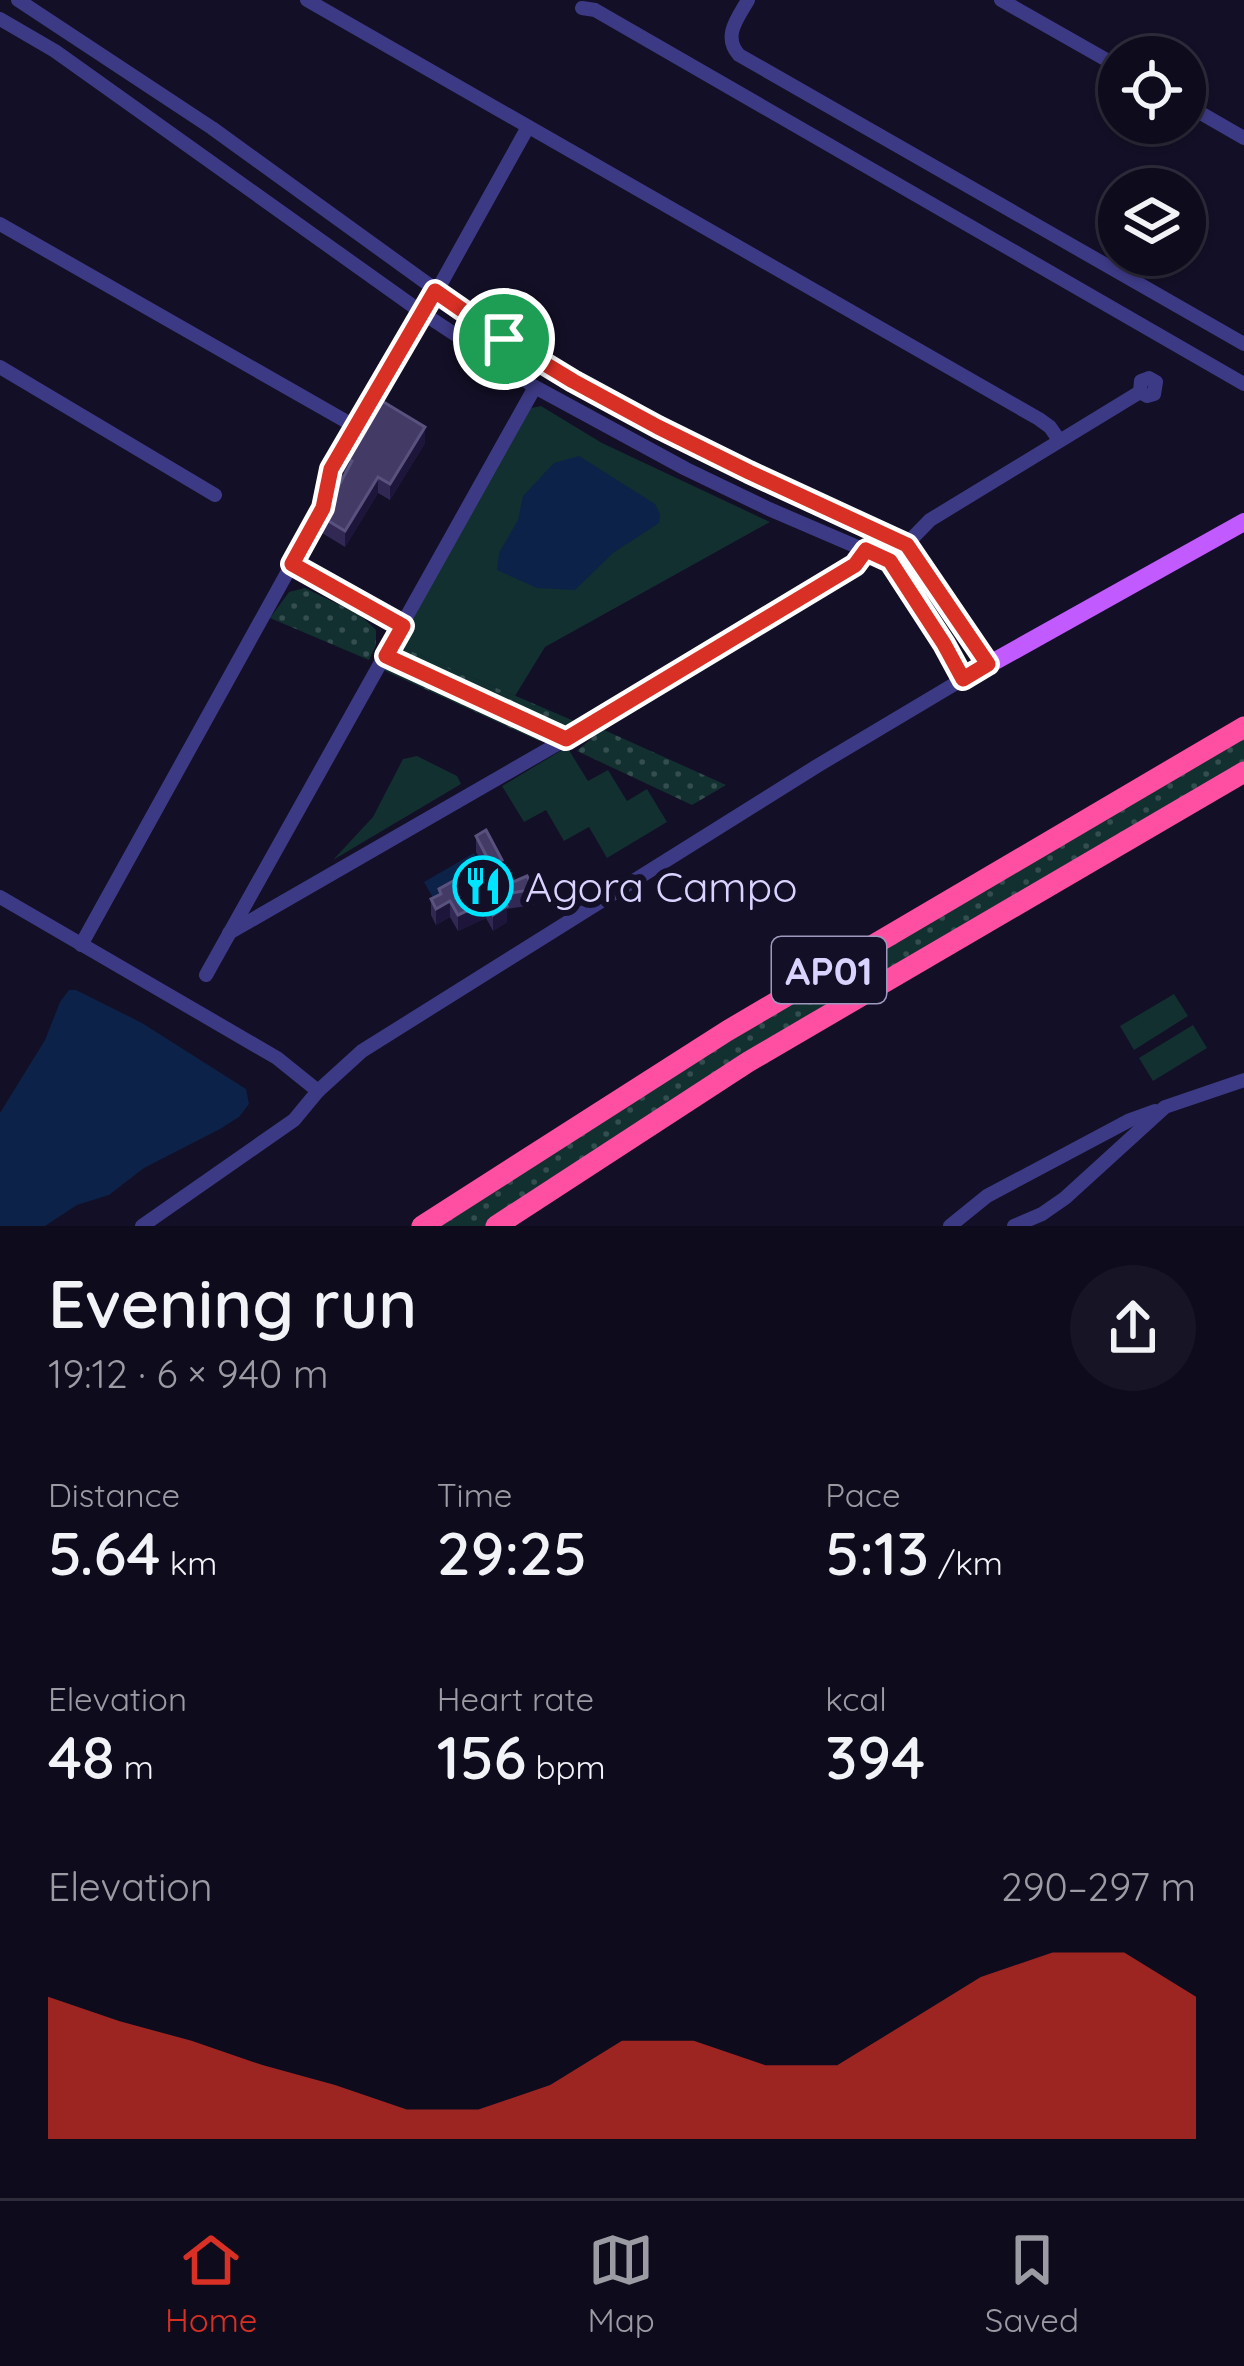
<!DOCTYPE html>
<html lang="en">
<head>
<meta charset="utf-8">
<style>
	:root { --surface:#0e0b1c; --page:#171425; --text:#f1f3f6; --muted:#9b9ba3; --line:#2e2b3b; --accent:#d93025 }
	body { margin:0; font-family:Quicksand,sans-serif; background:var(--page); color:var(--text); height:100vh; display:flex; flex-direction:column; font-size:45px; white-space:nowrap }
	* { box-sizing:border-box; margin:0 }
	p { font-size:39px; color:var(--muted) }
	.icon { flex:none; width:66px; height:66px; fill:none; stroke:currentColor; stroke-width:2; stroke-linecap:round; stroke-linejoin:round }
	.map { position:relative; height:1226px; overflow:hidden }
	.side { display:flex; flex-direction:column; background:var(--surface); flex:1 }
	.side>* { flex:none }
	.controls { position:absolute; left:1098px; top:36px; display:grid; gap:24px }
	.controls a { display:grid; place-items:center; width:108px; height:108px; border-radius:50%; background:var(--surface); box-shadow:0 3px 9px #0004,0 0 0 3px var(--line); font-size:60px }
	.pin { position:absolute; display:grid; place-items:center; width:102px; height:102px; color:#fff; margin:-51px; border:6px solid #fff; border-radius:50%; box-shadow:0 3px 12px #0007 }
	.round { display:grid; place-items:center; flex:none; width:126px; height:126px; border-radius:63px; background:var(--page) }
	.summary { display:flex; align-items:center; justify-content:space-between; height:204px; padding:0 48px }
	h1 { font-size:66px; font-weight:600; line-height:90px }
	.stats { display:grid; grid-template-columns:repeat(3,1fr); gap:18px; height:204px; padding:12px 48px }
	.stats div { display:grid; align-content:center }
	.stats b { font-size:60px; font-weight:600 }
	.stats small { font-size:33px; font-weight:400 }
	.stats p { font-size:33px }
	.chart { height:336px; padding:24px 48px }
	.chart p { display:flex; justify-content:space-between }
	.chart svg { width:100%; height:216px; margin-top:12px; fill:var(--accent); opacity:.7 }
	.tab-bar { display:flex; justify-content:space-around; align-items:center; height:168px; border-top:3px solid var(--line); background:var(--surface); font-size:33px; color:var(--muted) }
	.tab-bar a { display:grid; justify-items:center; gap:6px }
	.tab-bar .current { color:var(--accent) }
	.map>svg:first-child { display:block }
	.grass { fill:url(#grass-dots) }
	.park { fill:#12302f }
	.water { fill:#0c2248 }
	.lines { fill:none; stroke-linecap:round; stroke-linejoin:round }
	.minor { stroke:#3d3a85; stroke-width:14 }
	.major { stroke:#c25bff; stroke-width:18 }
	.highway { stroke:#ff4fa3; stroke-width:21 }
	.wall { fill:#312854 }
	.shaded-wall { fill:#1d163a }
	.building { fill:#433a66; stroke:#5a527e; stroke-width:3 }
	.route-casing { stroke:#fff; stroke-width:24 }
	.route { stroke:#d93025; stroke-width:15 }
	.labels { text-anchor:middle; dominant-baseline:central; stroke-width:12; stroke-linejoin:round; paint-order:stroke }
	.shield { fill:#130f26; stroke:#9e99be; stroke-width:3 }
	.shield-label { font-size:39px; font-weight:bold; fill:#d9d4ff }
	.poi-label { font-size:42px; fill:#d9d4ff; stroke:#130f26; text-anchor:start }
</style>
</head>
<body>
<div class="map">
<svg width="1244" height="1226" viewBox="0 0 1244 1226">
	<defs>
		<pattern id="grass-dots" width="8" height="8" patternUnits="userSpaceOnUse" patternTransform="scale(3)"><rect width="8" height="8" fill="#12302f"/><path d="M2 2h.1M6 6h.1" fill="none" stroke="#344d4e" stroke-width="1.8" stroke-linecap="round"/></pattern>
	</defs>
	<rect width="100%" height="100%" fill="#130f26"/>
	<g class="grass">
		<path d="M305,588L360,615L376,630V645L369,660L270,618L289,592Z"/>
		<path d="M397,645L574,721L539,741L383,670Z"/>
		<path d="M1244,727V772L496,1226H422Z"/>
		<path d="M602,729L726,785L692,805L577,751Z"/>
	</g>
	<g class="park">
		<path d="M541,406L602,443L770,522L545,647L515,696L397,645L531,408Z"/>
		<path d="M567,747L588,781L608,770L627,801L647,789L667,822L607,858L589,827L564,841L546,810L524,822L502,786Z"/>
		<path d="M417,756L457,776L461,784L333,860L373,817L403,759Z"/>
		<path d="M1174,994L1188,1016L1134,1050L1120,1026Z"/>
		<path d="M1193,1025L1207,1048L1153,1081L1139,1058Z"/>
	</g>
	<g class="water">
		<path d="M579,456L655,504L660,514L659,523L613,553L575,590L537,588L497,570L499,553L518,520L523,496L554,463Z"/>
		<path d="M474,853L487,876L437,905L424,882Z"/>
		<path d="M69,990H76L142,1023L246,1089L249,1104L239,1117L220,1129L144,1168L109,1195L77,1205L45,1226H0V1113L45,1040L60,1002Z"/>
	</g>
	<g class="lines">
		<g class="minor">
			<path d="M18,0L212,128L504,339L573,381L657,427L907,545L988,664"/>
			<path d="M307,0L1039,419L1050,427L1059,440"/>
			<path d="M748,0C738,18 722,36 739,55L1244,344"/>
			<path d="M1001,0L1119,67"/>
			<path d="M582,8L595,10L1244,384"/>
			<path d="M0,19L55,51L424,314L535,387L686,469L769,509L890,561L944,644L963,679L817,766L362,1051L318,1091L294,1120L142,1226"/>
			<path d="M1185,104L1244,138"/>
			<path d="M0,224L356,427"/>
			<path d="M0,367L215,495"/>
			<path d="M890,561L930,520L1140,392L1147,396L1154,394L1156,382L1149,378L1141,381L1140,392"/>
			<path d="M292,564L403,625"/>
			<path d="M386,656L566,739"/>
			<path d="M0,897L277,1058L318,1091"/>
			<path d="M229,933L566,739L855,565L866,550"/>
			<path d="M81,945L323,508L331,469L424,314L528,127"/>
			<path d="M206,975L535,387"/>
			<path d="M950,1226L987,1196L1130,1120L1155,1111"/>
			<path d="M1014,1226L1042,1214L1065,1198L1165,1107L1244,1080"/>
		</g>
		<path class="major" d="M963,679L1244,522"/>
		<g class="highway">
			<path d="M422,1226L727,1031L1244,727"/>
			<path d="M496,1226L748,1062L1244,772"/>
		</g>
	</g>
	<g class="wall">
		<path d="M425,443L390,500L378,493L345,547L322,533V517L345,473L343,472V456Z"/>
		<path d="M476,836L502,876L497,878L501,887L534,889V905L507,909V922L493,931L486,918L458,931L450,917L436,925L431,915V899L439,895V889L483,864L476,852Z"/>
	</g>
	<g class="shaded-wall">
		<path d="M425,427V443L390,500V484Z"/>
		<path d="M378,477V493L345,547V531Z"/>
		<path d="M502,860V876L492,880V864Z"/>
		<path d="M450,901V917L436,925V909Z"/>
		<path d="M486,902V918L458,931V915Z"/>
		<path d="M507,906V922L493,931V915Z"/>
	</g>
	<g class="building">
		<path d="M377,398L425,427L390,484L378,477L345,531L322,517L352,461L343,456Z"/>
		<path d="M486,830L502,860L492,864L501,887L527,876L534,889L501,895L507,906L493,915L486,902L458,915L450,901L436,909L431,899L441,894L439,889L489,861L476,836Z"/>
	</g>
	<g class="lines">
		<defs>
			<path id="route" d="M435,291L504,339L573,381L658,427L749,472L907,545L988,664L963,679L944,644L890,561L866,550L855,565L566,739L386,656L403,626L292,564L323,508L331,469Z"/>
		</defs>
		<use href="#route" class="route-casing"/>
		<use href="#route" class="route"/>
	</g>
	<defs>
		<symbol id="restaurant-ring" viewBox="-11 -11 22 22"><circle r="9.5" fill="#130f26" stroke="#00e5ff" stroke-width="1.5"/><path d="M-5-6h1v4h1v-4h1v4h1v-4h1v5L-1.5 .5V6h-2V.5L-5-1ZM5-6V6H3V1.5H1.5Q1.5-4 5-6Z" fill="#00e5ff"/></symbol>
	</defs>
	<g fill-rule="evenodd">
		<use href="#restaurant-ring" x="450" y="853" width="66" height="66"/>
	</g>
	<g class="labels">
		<rect class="shield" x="772" y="937" width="114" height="66" rx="9"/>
		<g class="shield-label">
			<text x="829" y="970">AP01</text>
		</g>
		<g class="poi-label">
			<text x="525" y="886">Agora Campo</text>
		</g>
	</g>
</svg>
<div class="controls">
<a><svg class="icon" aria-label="locate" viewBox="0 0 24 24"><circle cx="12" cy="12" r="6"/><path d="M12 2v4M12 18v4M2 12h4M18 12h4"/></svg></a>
<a><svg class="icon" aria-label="layers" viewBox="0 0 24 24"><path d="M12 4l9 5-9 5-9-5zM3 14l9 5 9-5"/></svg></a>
</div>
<div class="pin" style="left:504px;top:339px;background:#1e9e55"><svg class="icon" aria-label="arrive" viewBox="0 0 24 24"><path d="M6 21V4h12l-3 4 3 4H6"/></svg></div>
</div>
<section class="side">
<div class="summary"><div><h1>Evening run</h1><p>19:12 · 6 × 940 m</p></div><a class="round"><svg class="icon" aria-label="share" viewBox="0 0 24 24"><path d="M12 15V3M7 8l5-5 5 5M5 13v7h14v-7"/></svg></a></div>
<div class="stats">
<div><p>Distance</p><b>5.64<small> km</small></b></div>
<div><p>Time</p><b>29:25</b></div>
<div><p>Pace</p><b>5:13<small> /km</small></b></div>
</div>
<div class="stats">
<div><p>Elevation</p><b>48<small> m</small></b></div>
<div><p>Heart rate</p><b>156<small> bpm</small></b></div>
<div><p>kcal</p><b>394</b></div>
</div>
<div class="chart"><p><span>Elevation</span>290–297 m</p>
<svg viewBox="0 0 160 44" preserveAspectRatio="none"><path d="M0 44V15L10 20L20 24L30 29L40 33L50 38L60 38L70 33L80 24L90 24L100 29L110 29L120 20L130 11L140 6L150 6L160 15V44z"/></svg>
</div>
</section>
<nav class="tab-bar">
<a class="current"><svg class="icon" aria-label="home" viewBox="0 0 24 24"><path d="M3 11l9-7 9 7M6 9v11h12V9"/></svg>Home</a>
<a><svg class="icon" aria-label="map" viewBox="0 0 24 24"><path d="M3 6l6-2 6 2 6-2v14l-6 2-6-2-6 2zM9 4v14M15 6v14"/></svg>Map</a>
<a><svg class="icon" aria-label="saved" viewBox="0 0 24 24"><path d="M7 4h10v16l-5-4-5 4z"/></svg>Saved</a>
</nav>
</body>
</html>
